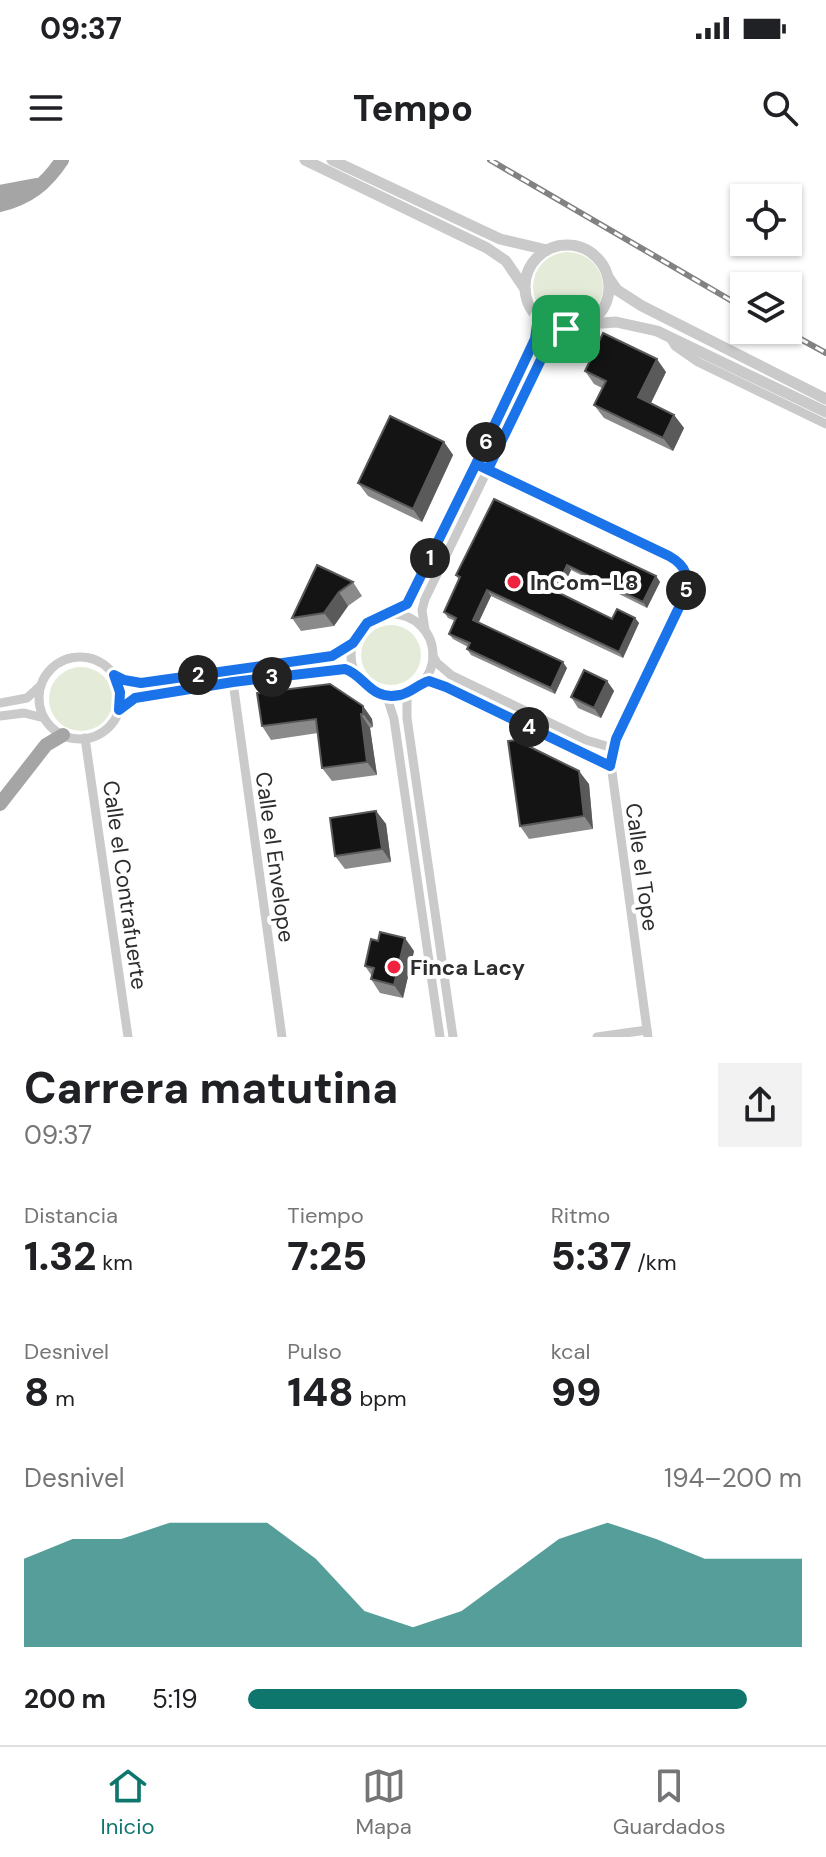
<!DOCTYPE html>
<html lang="es">
<head>
<meta charset="utf-8">
<style>
	:root { --surface:#fff; --page:#f2f2f2; --text:#202124; --muted:#757577; --line:#e0e0e0; --accent:#0f766e }
	body { margin:0; font-family:"DM Sans",sans-serif; background:var(--page); color:var(--text); height:100vh; display:flex; flex-direction:column; font-size:30px; white-space:nowrap }
	* { box-sizing:border-box; margin:0 }
	p { font-size:26px; color:var(--muted) }
	.icon { flex:none; width:44px; height:44px; fill:none; stroke:currentColor; stroke-width:2; stroke-linecap:round; stroke-linejoin:round }
	.map { position:relative; height:877px; overflow:hidden }
	.panel { display:flex; flex-direction:column; background:var(--surface); flex:1 }
	.panel>* { flex:none }
	.fabs { position:absolute; left:730px; top:24px; display:grid; gap:16px }
	.fabs a { display:grid; place-items:center; width:72px; height:72px; border-radius:0px; background:var(--surface); box-shadow:0 2px 6px #0004; font-size:40px }
	.pin { position:absolute; display:grid; place-items:center; width:68px; height:68px; color:#fff; margin:-34px; border-radius:16px; box-shadow:0 4px 12px #0006 }
	.km { position:absolute; width:40px; height:40px; margin:-20px; border-radius:50%; background:#222; color:#fff; font-size:22px; line-height:40px; text-align:center }
	.round { display:grid; place-items:center; flex:none; width:84px; height:84px; border-radius:0px; background:var(--page) }
	.headline { display:flex; align-items:center; justify-content:space-between; height:136px; padding:0 24px }
	h1 { font-size:44px; font-weight:800; line-height:60px }
	.figures { display:grid; grid-template-columns:repeat(3,1fr); gap:12px; height:136px; padding:8px 24px }
	.figures div { display:grid; align-content:center }
	.figures b { font-size:40px; font-weight:800 }
	.figures small { font-size:22px; font-weight:400 }
	.figures p { font-size:22px }
	.chart { height:224px; padding:16px 24px }
	.chart p { display:flex; justify-content:space-between }
	.chart svg { width:100%; height:144px; margin-top:8px; fill:var(--accent); opacity:.7 }
	ul { padding:0 24px; list-style:none; font-size:26px }
	li { display:grid; grid-template-columns:128px 96px 1fr; align-items:center; height:60px }
	li i { height:20px; border-radius:10px; background:var(--accent) }
	.status { display:flex; justify-content:space-between; align-items:center; height:56px; padding:0 40px; background:var(--surface); direction:ltr }
	.status svg { height:22px; fill:currentColor }
	header { display:flex; justify-content:space-between; align-items:center; height:104px; padding:0 24px; background:var(--surface); font-size:36px; font-weight:800 }
	.tabs { display:flex; justify-content:space-around; align-items:center; height:112px; border-top:2px solid var(--line); background:var(--surface); font-size:22px; color:var(--muted) }
	.tabs a { display:grid; justify-items:center; gap:4px }
	.tabs .selected { color:var(--accent) }
	.map>svg:first-child { display:block }
	.green { fill:#e4ecd9 }
	.lines { fill:none; stroke-linecap:round; stroke-linejoin:round }
	.minor { stroke:#cacaca; stroke-width:9 }
	.tertiary { stroke:#cacaca; stroke-width:11 }
	.primary { stroke:#a5a5a5; stroke-width:14 }
	.rail-casing { stroke:#828282; stroke-width:6 }
	.rail { stroke:#fff; stroke-width:3; stroke-dasharray:9; stroke-linecap:butt }
	.wall { fill:#8a8a8a }
	.shaded-wall { fill:#5a5a5a }
	.building { fill:#141414; stroke:#5a5a5a; stroke-width:2 }
	.route-casing { stroke:#fff; stroke-width:16 }
	.route { stroke:#1a73e8; stroke-width:10 }
	.poi-dot { fill:#f0233f; stroke:#fff; stroke-width:3 }
	.labels { text-anchor:middle; dominant-baseline:central; stroke-width:8; stroke-linejoin:round; paint-order:stroke }
	.poi-label { font-size:22px; font-weight:bold; fill:#2d2d2d; stroke:#fff; text-anchor:start }
	.street-label { font-size:22px; fill:#2d2d2d; stroke:#fff }
</style>
</head>
<body>
<div class="status"><b>09:37</b><svg viewBox="0 0 49 12"><path d="M0 12V9h3v3zM5 12V6h3v6zM10 12V3h3v9zM15 12V0h3v12zM26 1h20v11H26zM47 4h2v5h-2z"/></svg></div>
<header><svg class="icon" aria-label="menu" viewBox="0 0 24 24"><path d="M4 6h16M4 12h16M4 18h16"/></svg>Tempo<svg class="icon" aria-label="search" viewBox="0 0 24 24"><circle cx="10" cy="10" r="6"/><path d="M15 15l6 6"/></svg></header>
<div class="map">
<svg width="826" height="877" viewBox="0 0 826 877">
	<rect width="100%" height="100%" fill="#fff"/>
	<g class="green">
		<circle cx="568" cy="127" r="35"/>
		<circle cx="391" cy="495" r="30"/>
		<circle cx="81" cy="539" r="32"/>
	</g>
	<g class="lines">
		<g class="minor">
			<path d="M669,176L675,186L698,202L826,264"/>
			<path d="M476,304L676,400C689,411 689,422 684,437L616,579L610,597L648,877"/>
			<path d="M390,454L407,444L413,434L535,179L538,157"/>
			<circle cx="392" cy="495" r="41"/>
			<path d="M425,470L422,450L425,439L548,185L555,174L566,169"/>
			<path d="M433,496L437,503L451,515L586,580L613,588"/>
			<circle cx="80" cy="538" r="41"/>
			<path d="M115,516L134,523H141L332,496L353,483"/>
			<path d="M233,522L282,877"/>
			<path d="M422,523L429,521L446,527L610,606"/>
			<path d="M410,532L407,538V558L453,877"/>
			<path d="M382,535L388,540L394,559L440,877"/>
			<path d="M0,543L27,538L39,527"/>
			<path d="M119,550L135,538L143,536L337,509L355,512"/>
			<path d="M0,556L24,553L44,558"/>
			<path d="M85,578L128,877"/>
			<path d="M597,877L647,870"/>
		</g>
		<g class="tertiary">
			<path d="M305,0L487,88L506,101L525,129"/>
			<path d="M332,0L500,79L547,90"/>
			<circle cx="567" cy="127" r="42"/>
			<path d="M608,117L617,130L642,146L826,239"/>
			<path d="M588,164L616,162L657,171L826,252"/>
		</g>
		<g class="primary">
			<path d="M0,32L36,25"/>
			<path d="M0,45C29,38 46,24 62,0"/>
			<path d="M0,644L46,585L63,575"/>
		</g>
		<defs>
			<g id="rail">
				<path d="M490,0L744,148"/>
				<path d="M784,170L826,193"/>
			</g>
		</defs>
		<use href="#rail" class="rail-casing"/>
		<use href="#rail" class="rail"/>
	</g>
	<g class="wall">
		<path d="M585,211L666,212L651,243L674,255L684,268L673,291L604,258L594,245L602,228L594,224Z"/>
		<path d="M444,282L453,295L422,362L368,336L358,323Z"/>
		<path d="M494,339L656,416L660,422L647,448L571,410L561,433L612,459L635,458L639,463L623,498L491,436L478,463L567,508L555,534L471,495L467,489L468,487L453,479L449,474L455,461L448,458L444,452L459,420L456,415Z"/>
		<path d="M353,422L362,436L348,446L334,466L301,471L292,458Z"/>
		<path d="M607,521L614,531L601,558L578,548L571,537Z"/>
		<path d="M363,546L372,559L373,567L370,568L377,615L332,621L322,608L318,573L271,580L262,566Z"/>
		<path d="M589,624L593,669L529,679L520,666Z"/>
		<path d="M376,651L386,664L391,702L345,709L335,696Z"/>
		<path d="M414,791L403,838L380,833L371,819L372,816L365,806Z"/>
	</g>
	<g class="shaded-wall">
		<path d="M657,199L666,212L647,251L638,237Z"/>
		<path d="M674,255L684,268L673,291L663,278Z"/>
		<path d="M444,282L453,295L422,362L413,349Z"/>
		<path d="M567,405L571,410L559,436L555,431Z"/>
		<path d="M656,416L660,422L647,448L643,442Z"/>
		<path d="M487,430L491,436L477,466L473,460Z"/>
		<path d="M339,432L348,446L334,466L324,453Z"/>
		<path d="M635,458L639,463L623,498L619,492Z"/>
		<path d="M563,502L567,508L555,534L551,528Z"/>
		<path d="M607,521L614,531L601,558L594,548Z"/>
		<path d="M363,546L372,559L373,567L363,554Z"/>
		<path d="M361,554L370,568L377,615L367,602Z"/>
		<path d="M579,611L589,624L593,669L584,656Z"/>
		<path d="M376,651L386,664L391,702L382,689Z"/>
		<path d="M405,778L414,791L403,838L394,825Z"/>
	</g>
	<g class="building">
		<path d="M603,173L657,199L638,237L674,255L663,278L594,245L606,221L585,211Z"/>
		<path d="M390,256L444,282L413,349L358,323Z"/>
		<path d="M494,339L656,416L643,442L567,405L555,431L612,459L617,449L635,458L619,492L487,430L473,460L563,502L551,528L467,489L470,483L449,474L456,458L444,452L460,417L456,415Z"/>
		<path d="M317,405L353,422L339,432L324,453L292,458Z"/>
		<path d="M584,510L607,521L594,548L571,537Z"/>
		<path d="M330,524L363,546V554H361L367,602L322,608L316,559L262,566L257,533Z"/>
		<path d="M516,580L579,611L584,656L520,666L508,581Z"/>
		<path d="M376,651L382,689L335,696L330,658Z"/>
		<path d="M380,772L405,778L394,825L371,819L374,808L365,806L371,779L378,781Z"/>
	</g>
	<g class="lines">
		<defs>
			<path id="route" d="M566,169L555,174L548,185L488,309L476,304L407,444L367,463L353,483L332,496L141,523L124,520L114,515L120,532L119,550L135,538L233,522L345,509C366,516 370,541 400,535C411,533 418,524 429,521L446,527L610,606L616,579L684,437C690,418 687,406 669,396L476,304L535,179L538,157L546,163L566,169"/>
		</defs>
		<use href="#route" class="route-casing"/>
		<use href="#route" class="route"/>
	</g>
	<g class="poi-dot">
		<circle cx="514" cy="422" r="8"/>
		<circle cx="394" cy="807" r="8"/>
	</g>
	<g class="labels">
		<g class="poi-label">
			<text x="530" y="422">InCom-L8</text>
			<text x="410" y="807">Finca Lacy</text>
		</g>
		<g class="street-label">
			<text transform="translate(275 697) rotate(82)">Calle el Envelope</text>
			<text transform="translate(642 707) rotate(82)">Calle el Tope</text>
			<text transform="translate(125 725) rotate(82)">Calle el Contrafuerte</text>
		</g>
	</g>
</svg>
<div class="fabs">
<a><svg class="icon" aria-label="locate" viewBox="0 0 24 24"><circle cx="12" cy="12" r="6"/><path d="M12 2v4M12 18v4M2 12h4M18 12h4"/></svg></a>
<a><svg class="icon" aria-label="layers" viewBox="0 0 24 24"><path d="M12 4l9 5-9 5-9-5zM3 14l9 5 9-5"/></svg></a>
</div>
<div class="pin" style="left:566px;top:169px;background:#1e9e55"><svg class="icon" aria-label="arrive" viewBox="0 0 24 24"><path d="M6 21V4h12l-3 4 3 4H6"/></svg></div>
<b class="km" style="left:430px;top:398px">1</b>
<b class="km" style="left:198px;top:515px">2</b>
<b class="km" style="left:272px;top:517px">3</b>
<b class="km" style="left:529px;top:567px">4</b>
<b class="km" style="left:686px;top:430px">5</b>
<b class="km" style="left:486px;top:282px">6</b>
</div>
<section class="panel">
<div class="headline"><div><h1>Carrera matutina</h1><p>09:37</p></div><a class="round"><svg class="icon" aria-label="share" viewBox="0 0 24 24"><path d="M12 15V3M7 8l5-5 5 5M5 13v7h14v-7"/></svg></a></div>
<div class="figures">
<div><p>Distancia</p><b>1.32<small> km</small></b></div>
<div><p>Tiempo</p><b>7:25</b></div>
<div><p>Ritmo</p><b>5:37<small> /km</small></b></div>
</div>
<div class="figures">
<div><p>Desnivel</p><b>8<small> m</small></b></div>
<div><p>Pulso</p><b>148<small> bpm</small></b></div>
<div><p>kcal</p><b>99</b></div>
</div>
<div class="chart"><p><span>Desnivel</span>194–200 m</p>
<svg viewBox="0 0 160 44" preserveAspectRatio="none"><path d="M0 44V17L10 11L20 11L30 6L40 6L50 6L60 17L70 33L80 38L90 33L100 22L110 11L120 6L130 11L140 17L150 17L160 17V44z"/></svg>
</div>
<ul>
<li><b>200 m</b>5:19<i style="width:90%"></i></li>
</ul>
</section>
<nav class="tabs">
<a class="selected"><svg class="icon" aria-label="home" viewBox="0 0 24 24"><path d="M3 11l9-7 9 7M6 9v11h12V9"/></svg>Inicio</a>
<a><svg class="icon" aria-label="map" viewBox="0 0 24 24"><path d="M3 6l6-2 6 2 6-2v14l-6 2-6-2-6 2zM9 4v14M15 6v14"/></svg>Mapa</a>
<a><svg class="icon" aria-label="saved" viewBox="0 0 24 24"><path d="M7 4h10v16l-5-4-5 4z"/></svg>Guardados</a>
</nav>
</body>
</html>
